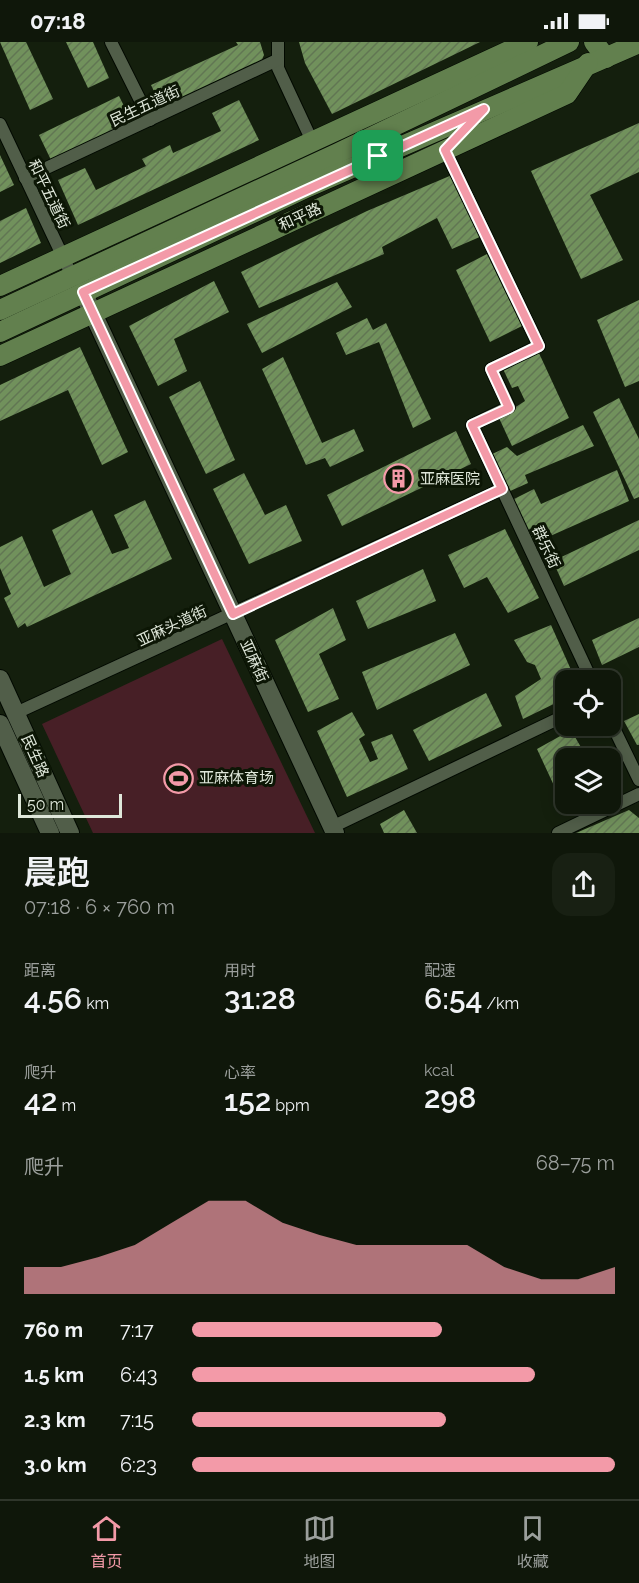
<!DOCTYPE html>
<html lang="zh">
<head>
<meta charset="utf-8">
<style>
	:root { --surface:#0f170a; --page:#182013; --text:#f1f3f6; --muted:#9b9f9c; --line:#2f362b; --accent:#f39aa8 }
	body { margin:0; font-family:Raleway,"Noto Sans SC",sans-serif; background:var(--page); color:var(--text); height:100vh; display:flex; flex-direction:column; font-size:22px; white-space:nowrap }
	* { box-sizing:border-box; margin:0 }
	p { font-size:20px; color:var(--muted) }
	.icon { flex:none; width:33px; height:33px; fill:none; stroke:currentColor; stroke-width:2; stroke-linecap:round; stroke-linejoin:round }
	.map { position:relative; height:791px; overflow:hidden }
	.panel { display:flex; flex-direction:column; background:var(--surface); flex:1 }
	.panel>* { flex:none }
	.fabs { position:absolute; left:555px; top:628px; display:grid; gap:12px }
	.fabs a { display:grid; place-items:center; width:66px; height:66px; border-radius:12px; background:var(--surface); box-shadow:0 3px 15px #0003,0 0 0 2px var(--line); font-size:30px }
	.scale { position:absolute; left:18px; bottom:15px; width:104px; box-sizing:border-box; padding-left:6px; border:3px solid #dfe7da; border-top:0; font-size:16px; line-height:21px; white-space:nowrap; color:#dfe7da; -webkit-text-stroke:4px #0c1605; paint-order:stroke }
	.pin { position:absolute; display:grid; place-items:center; width:51px; height:51px; color:#fff; margin:-26px; border-radius:12px; box-shadow:0 3px 9px #0006 }
	.round { display:grid; place-items:center; flex:none; width:63px; height:63px; border-radius:18px; background:var(--page) }
	.summary { display:flex; align-items:center; justify-content:space-between; height:102px; padding:0 24px }
	h1 { font-size:33px; font-weight:600; line-height:45px }
	.stats { display:grid; grid-template-columns:repeat(3,1fr); gap:9px; height:102px; padding:6px 24px }
	.stats div { display:grid; align-content:center }
	.stats b { font-size:30px; font-weight:600 }
	.stats small { font-size:16px; font-weight:400 }
	.stats p { font-size:16px }
	.chart { height:168px; padding:12px 24px }
	.chart p { display:flex; justify-content:space-between }
	.chart svg { width:100%; height:108px; margin-top:6px; fill:var(--accent); opacity:.7 }
	ul { padding:0 24px; list-style:none; font-size:20px }
	li { display:grid; grid-template-columns:96px 72px 1fr; align-items:center; height:45px }
	li i { height:15px; border-radius:8px; background:var(--accent) }
	.status { display:flex; justify-content:space-between; align-items:center; height:42px; padding:0 30px; background:var(--surface); direction:ltr }
	.status svg { height:16px; fill:currentColor }
	.dock { display:flex; justify-content:space-around; align-items:center; height:84px; border-top:2px solid var(--line); background:var(--surface); font-size:16px; color:var(--muted) }
	.dock a { display:grid; justify-items:center; gap:3px }
	.dock .on { color:var(--accent) }
	.map>svg:first-child { display:block }
	.garden { fill:#471f26 }
	.building { fill:url(#building-hatch) }
	.lines { fill:none; stroke-linecap:round; stroke-linejoin:round }
	.street-casing { stroke:#020900; stroke-width:14 }
	.secondary-casing { stroke:#020900; stroke-width:20 }
	.primary-casing { stroke:#020900; stroke-width:21 }
	.street { stroke:#515e49; stroke-width:12 }
	.secondary { stroke:#515e49; stroke-width:18 }
	.primary { stroke:#62804e; stroke-width:20 }
	.route-casing { stroke:#fff; stroke-width:12 }
	.route { stroke:#f39aa8; stroke-width:8 }
	.labels { text-anchor:middle; dominant-baseline:central; stroke-width:6; stroke-linejoin:round; paint-order:stroke }
	.street-label { font-size:15px; fill:#dfe7da; stroke:#0c1605 }
	.poi-label { font-size:15px; fill:#dfe7da; stroke:#0c1605; text-anchor:start }
</style>
</head>
<body>
<div class="status"><b>07:18</b><svg viewBox="0 0 49 12"><path d="M0 12V9h3v3zM5 12V6h3v6zM10 12V3h3v9zM15 12V0h3v12zM26 1h20v11H26zM47 4h2v5h-2z"/></svg></div>
<div class="map">
<svg width="639" height="791" viewBox="0 0 639 791">
	<defs>
		<pattern id="building-hatch" width="6" height="6" patternUnits="userSpaceOnUse" patternTransform="scale(1.5)"><rect width="6" height="6" fill="#71915c"/><path d="M-1 1l2-2M0 6l6-6M5 7l2-2" fill="none" stroke="#617653"/></pattern>
	</defs>
	<rect width="100%" height="100%" fill="#141f0d"/>
	<path class="garden" d="M222,597L315,791H93L42,682Z"/>
	<g class="building">
		<path d="M0,0H26L53,57L30,68Z"/>
		<path d="M66,0H93L109,36L88,46Z"/>
		<path d="M236,0H260L264,13L261,20L162,66L151,43L238,3Z"/>
		<path d="M299,0H480L332,72L305,21Z"/>
		<path d="M119,54L132,80L51,118L39,93Z"/>
		<path d="M239,58L259,98L78,183L58,138L85,126L96,148L146,124L142,117L170,103L173,111L221,89L212,71Z"/>
		<path d="M639,81V130L590,153L623,218L581,237L531,129Z"/>
		<path d="M0,113L14,143L0,150Z"/>
		<path d="M452,133L482,194L452,207L437,176L382,205L384,212L259,266L241,230L367,169Z"/>
		<path d="M26,166L41,201L0,221V179Z"/>
		<path d="M487,212L522,284L490,300L456,228Z"/>
		<path d="M214,239L229,270L174,297L187,329L158,344L129,284Z"/>
		<path d="M337,240L352,265L262,311L247,282Z"/>
		<path d="M639,258V339L625,345L597,278Z"/>
		<path d="M367,276L373,288L386,281L431,377L413,386L379,300L346,313L336,291Z"/>
		<path d="M80,305L128,410L102,423L68,348L0,379V343Z"/>
		<path d="M538,309L569,376L512,404L499,376L525,359L518,344L512,346L503,327Z"/>
		<path d="M283,315L322,401L354,387L364,409L330,425L325,416L306,423L262,327Z"/>
		<path d="M200,339L235,418L206,432L169,355Z"/>
		<path d="M619,356L639,397V455L634,457L593,370Z"/>
		<path d="M583,383L594,404L525,433L528,441L506,451L488,414L507,405L517,414Z"/>
		<path d="M456,389L471,422L342,484L327,453Z"/>
		<path d="M617,428L629,459L530,503L510,459L534,447L541,462Z"/>
		<path d="M244,431L265,473L286,463L302,499L249,522L213,447Z"/>
		<path d="M145,458L172,517L27,585L25,581L18,586L4,556L11,552L0,526V505L22,494L44,545L71,532L52,488L92,468L112,512L129,506L114,473Z"/>
		<path d="M639,478V508L564,544L553,519Z"/>
		<path d="M505,487L539,556L508,571L487,535L464,546L448,513Z"/>
		<path d="M423,527L436,559L368,587L356,559Z"/>
		<path d="M333,566L346,598L319,612L339,657L308,670L275,598Z"/>
		<path d="M639,576V605L602,623L592,598Z"/>
		<path d="M551,583L576,639H566V656L523,677L515,654L541,637L535,623L527,620L514,598Z"/>
		<path d="M455,591L470,623L377,668L362,630Z"/>
		<path d="M486,651L502,684L429,719L413,688Z"/>
		<path d="M352,670L365,693L359,697L370,720L378,717L371,700L392,692L408,727L347,755L317,689Z"/>
		<path d="M639,672V703H637L624,679Z"/>
		<path d="M571,688L582,707L571,712L573,717H566V762L563,763L537,707Z"/>
		<path d="M404,768L417,791H384L380,782Z"/>
		<path d="M629,768L639,776V791H576Z"/>
	</g>
	<g class="lines">
		<defs>
			<g id="street">
				<path d="M111,0L150,78"/>
				<path d="M278,0V26L312,99"/>
				<path d="M0,82L72,234"/>
				<path d="M445,108L539,304L491,327L509,365L472,383L592,639"/>
				<path d="M25,136L277,18"/>
				<path d="M16,671L502,447"/>
				<path d="M610,678L639,738"/>
				<path d="M332,785L566,673"/>
				<path d="M558,791L639,752"/>
			</g>
			<g id="secondary">
				<path d="M83,250L335,791"/>
				<path d="M0,637L70,791"/>
				<path d="M0,682L50,791"/>
			</g>
			<g id="primary">
				<path d="M594,0L606,16"/>
				<path d="M0,244L528,0"/>
				<path d="M0,268L338,111L569,0"/>
				<path d="M0,290L308,145L639,1"/>
				<path d="M0,314L567,52L588,21"/>
			</g>
		</defs>
		<use href="#street" class="street-casing"/>
		<use href="#secondary" class="secondary-casing"/>
		<use href="#primary" class="primary-casing"/>
		<use href="#street" class="street"/>
		<use href="#secondary" class="secondary"/>
		<use href="#primary" class="primary"/>
	</g>
	<g class="lines">
		<defs>
			<path id="route" d="M484,67L445,108L539,304L491,327L509,366L472,383L502,447L233,572L83,250Z"/>
		</defs>
		<use href="#route" class="route-casing"/>
		<use href="#route" class="route"/>
	</g>
	<defs>
		<symbol id="building-ring" viewBox="-11 -11 22 22"><circle r="9.5" fill="#0c1605" stroke="#f39aa8" stroke-width="1.5"/><path d="M-4-6H4V6H1V3H-1V6H-4ZM-2.5-4.3h1.7v1.8h-1.7ZM.8-4.3h1.7v1.8H.8ZM-2.5-1h1.7V.8h-1.7ZM.8-1h1.7V.8H.8Z" fill="#f39aa8"/></symbol>
		<symbol id="stadium-ring" viewBox="-11 -11 22 22"><circle r="9.5" fill="#0c1605" stroke="#f39aa8" stroke-width="1.5"/><path d="M0-5a6.5 5 0 1 0 0 10a6.5 5 0 1 0 0-10ZM-3.5-1.8h7v3.6h-7Z" fill="#f39aa8"/></symbol>
	</defs>
	<g fill-rule="evenodd">
		<use href="#building-ring" x="382" y="420" width="33" height="33"/>
		<use href="#stadium-ring" x="162" y="720" width="33" height="33"/>
	</g>
	<g class="labels">
		<g class="street-label">
			<text transform="translate(145 64) rotate(-25)">民生五道街</text>
			<text transform="translate(49 152) rotate(64)">和平五道街</text>
			<text transform="translate(300 175) rotate(-25)">和平路</text>
			<text transform="translate(546 505) rotate(65)">群乐街</text>
			<text transform="translate(172 584) rotate(-25)">亚麻头道街</text>
			<text transform="translate(254 619) rotate(65)">亚麻街</text>
			<text transform="translate(35 714) rotate(66)">民生路</text>
		</g>
		<g class="poi-label">
			<text x="420" y="437">亚麻医院</text>
			<text x="199" y="736">亚麻体育场</text>
		</g>
	</g>
</svg>
<div class="fabs">
<a><svg class="icon" aria-label="locate" viewBox="0 0 24 24"><circle cx="12" cy="12" r="6"/><path d="M12 2v4M12 18v4M2 12h4M18 12h4"/></svg></a>
<a><svg class="icon" aria-label="layers" viewBox="0 0 24 24"><path d="M12 4l9 5-9 5-9-5zM3 14l9 5 9-5"/></svg></a>
</div>
<div class="scale">50 m</div>
<div class="pin" style="left:378px;top:114px;background:#1e9e55"><svg class="icon" aria-label="arrive" viewBox="0 0 24 24"><path d="M6 21V4h12l-3 4 3 4H6"/></svg></div>
</div>
<section class="panel">
<div class="summary"><div><h1>晨跑</h1><p>07:18 · 6 × 760 m</p></div><a class="round"><svg class="icon" aria-label="share" viewBox="0 0 24 24"><path d="M12 15V3M7 8l5-5 5 5M5 13v7h14v-7"/></svg></a></div>
<div class="stats">
<div><p>距离</p><b>4.56<small> km</small></b></div>
<div><p>用时</p><b>31:28</b></div>
<div><p>配速</p><b>6:54<small> /km</small></b></div>
</div>
<div class="stats">
<div><p>爬升</p><b>42<small> m</small></b></div>
<div><p>心率</p><b>152<small> bpm</small></b></div>
<div><p>kcal</p><b>298</b></div>
</div>
<div class="chart"><p><span>爬升</span>68–75 m</p>
<svg viewBox="0 0 160 44" preserveAspectRatio="none"><path d="M0 44V33L10 33L20 29L30 24L40 15L50 6L60 6L70 15L80 20L90 24L100 24L110 24L120 24L130 33L140 38L150 38L160 33V44z"/></svg>
</div>
<ul>
<li><b>760 m</b>7:17<i style="width:59%"></i></li>
<li><b>1.5 km</b>6:43<i style="width:81%"></i></li>
<li><b>2.3 km</b>7:15<i style="width:60%"></i></li>
<li><b>3.0 km</b>6:23<i style="width:100%"></i></li>
</ul>
</section>
<nav class="dock">
<a class="on"><svg class="icon" aria-label="home" viewBox="0 0 24 24"><path d="M3 11l9-7 9 7M6 9v11h12V9"/></svg>首页</a>
<a><svg class="icon" aria-label="map" viewBox="0 0 24 24"><path d="M3 6l6-2 6 2 6-2v14l-6 2-6-2-6 2zM9 4v14M15 6v14"/></svg>地图</a>
<a><svg class="icon" aria-label="saved" viewBox="0 0 24 24"><path d="M7 4h10v16l-5-4-5 4z"/></svg>收藏</a>
</nav>
</body>
</html>
